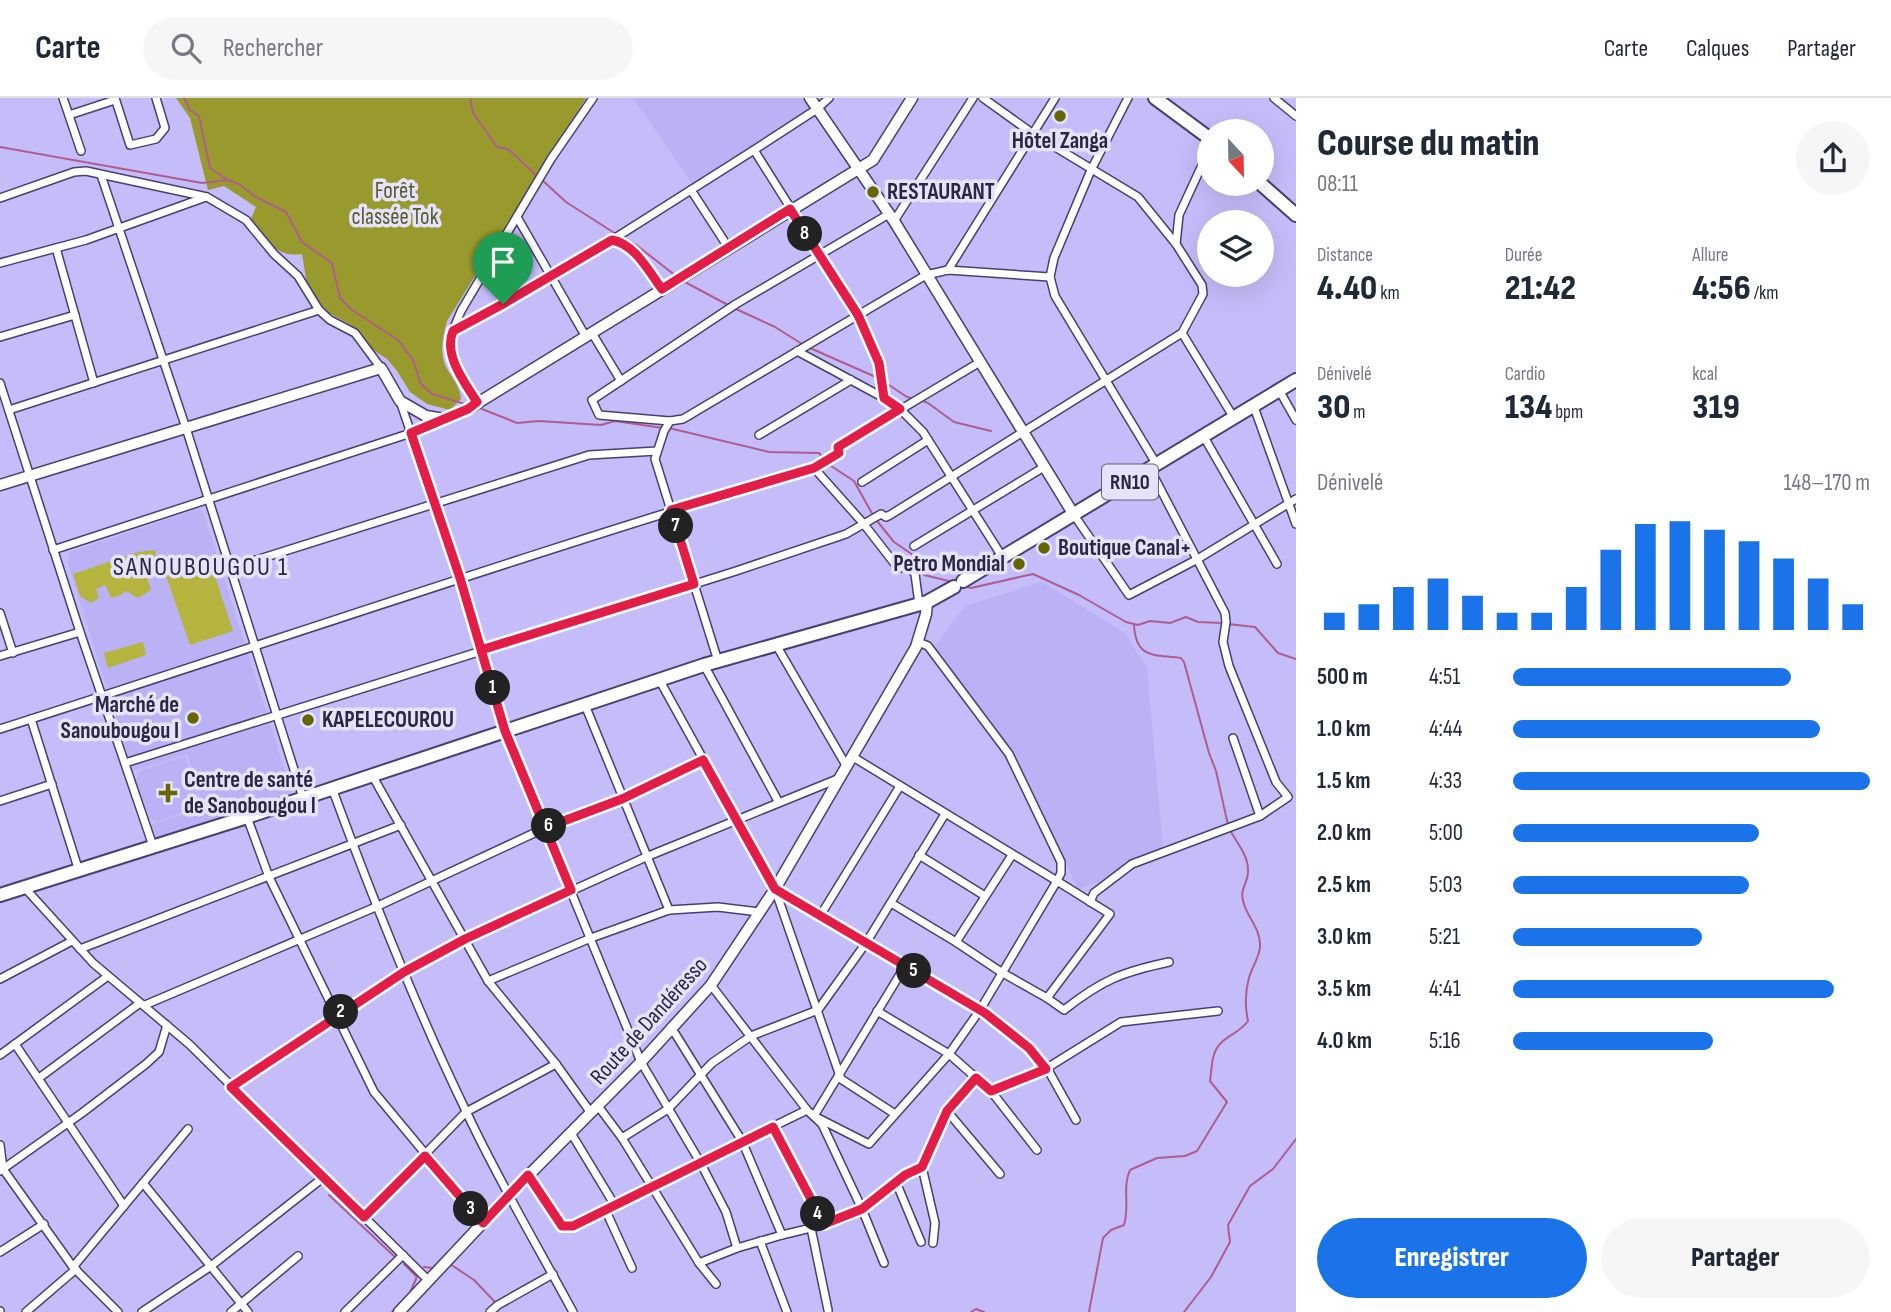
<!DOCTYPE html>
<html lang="fr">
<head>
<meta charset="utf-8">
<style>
	:root { --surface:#fff; --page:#f6f6f7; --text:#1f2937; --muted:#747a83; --line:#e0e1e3; --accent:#1a73e8 }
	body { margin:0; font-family:"Sofia Sans Condensed",sans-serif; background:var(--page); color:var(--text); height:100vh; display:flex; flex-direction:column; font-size:26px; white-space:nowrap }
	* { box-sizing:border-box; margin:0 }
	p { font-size:23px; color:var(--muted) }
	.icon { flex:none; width:38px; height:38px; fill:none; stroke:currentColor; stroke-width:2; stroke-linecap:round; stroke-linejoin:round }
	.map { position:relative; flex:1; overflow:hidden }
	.drawer { display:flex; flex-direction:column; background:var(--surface); width:595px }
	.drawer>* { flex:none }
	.needle { width:46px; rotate:158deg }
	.fabs { position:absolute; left:1197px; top:21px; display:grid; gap:14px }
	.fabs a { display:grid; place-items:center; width:77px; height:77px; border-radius:50%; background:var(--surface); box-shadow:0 7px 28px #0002; font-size:35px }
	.pin { position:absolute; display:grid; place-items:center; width:60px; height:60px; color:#fff; margin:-72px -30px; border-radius:50% 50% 50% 0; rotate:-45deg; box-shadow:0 0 7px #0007 }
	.pin .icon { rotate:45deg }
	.km { position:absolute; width:35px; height:35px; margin:-18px; border-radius:50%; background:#222; color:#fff; font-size:19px; line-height:35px; text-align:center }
	.round { display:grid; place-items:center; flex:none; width:74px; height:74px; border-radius:37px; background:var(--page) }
	.summary { display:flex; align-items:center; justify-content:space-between; height:119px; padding:0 21px }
	h1 { font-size:38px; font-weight:800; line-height:52px }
	.figures { display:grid; grid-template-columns:repeat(3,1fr); gap:10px; height:119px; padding:7px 21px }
	.figures div { display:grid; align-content:center }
	.figures b { font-size:35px; font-weight:800 }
	.figures small { font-size:19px; font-weight:400 }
	.figures p { font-size:19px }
	.chart { height:196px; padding:14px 21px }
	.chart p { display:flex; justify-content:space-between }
	.chart svg { width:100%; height:126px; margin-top:7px; stroke:var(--accent); stroke-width:6 }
	.action { display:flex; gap:14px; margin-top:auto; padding:14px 21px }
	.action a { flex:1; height:80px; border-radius:42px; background:var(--accent); color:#fff; font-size:28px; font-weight:800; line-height:80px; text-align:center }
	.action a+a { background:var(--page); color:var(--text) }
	ul { padding:0 21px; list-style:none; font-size:23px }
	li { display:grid; grid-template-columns:112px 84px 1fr; align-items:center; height:52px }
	li i { height:18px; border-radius:9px; background:var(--accent) }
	header { display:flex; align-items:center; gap:42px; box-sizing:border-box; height:98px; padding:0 35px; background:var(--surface); border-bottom:2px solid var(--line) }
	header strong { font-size:33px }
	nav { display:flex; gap:38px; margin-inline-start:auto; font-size:24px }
	.search { width:490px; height:63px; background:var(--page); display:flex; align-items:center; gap:18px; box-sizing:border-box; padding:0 24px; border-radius:38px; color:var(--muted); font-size:26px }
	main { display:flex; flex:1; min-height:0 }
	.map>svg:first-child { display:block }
	.built { fill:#bab2f4 }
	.green { fill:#b4b43f }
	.forest { fill:#999a2e }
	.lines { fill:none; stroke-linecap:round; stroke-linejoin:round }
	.stream { stroke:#b05d8e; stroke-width:2 }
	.street-casing { stroke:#483f72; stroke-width:10 }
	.secondary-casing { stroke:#483f72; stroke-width:13 }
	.highway-casing { stroke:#483f72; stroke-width:16 }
	.street { stroke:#fff; stroke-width:7 }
	.secondary { stroke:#fff; stroke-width:10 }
	.highway { stroke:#fff; stroke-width:12 }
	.route-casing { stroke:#fff; stroke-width:14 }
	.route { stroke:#e11d48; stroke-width:9 }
	.poi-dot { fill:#660; stroke:#e5e3fc; stroke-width:2.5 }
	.labels { text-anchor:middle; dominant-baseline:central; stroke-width:7; stroke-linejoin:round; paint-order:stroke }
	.shield { fill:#e5e3fc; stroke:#625f77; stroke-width:2 }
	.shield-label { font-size:21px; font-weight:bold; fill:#2a273e }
	.poi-label { font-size:23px; font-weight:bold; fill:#2a273e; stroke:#e5e3fc; text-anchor:start }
	.park-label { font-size:23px; fill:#5a5b25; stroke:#e5e3fc }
	.street-label { font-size:23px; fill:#2a273e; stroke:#e5e3fc }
	.quarter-label { font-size:26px; letter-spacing:2px; fill:#2a273e; stroke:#e5e3fc }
</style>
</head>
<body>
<header>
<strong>Carte</strong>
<div class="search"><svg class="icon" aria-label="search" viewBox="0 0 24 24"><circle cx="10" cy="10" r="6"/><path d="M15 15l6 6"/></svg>Rechercher</div>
<nav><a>Carte</a><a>Calques</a><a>Partager</a></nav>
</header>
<main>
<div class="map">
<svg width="1296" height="1214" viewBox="0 0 1296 1214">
	<rect width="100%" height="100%" fill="#c4bdf9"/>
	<g class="built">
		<path d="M633,0H828L693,87Z"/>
		<path d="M198,411L203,413L292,696L155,742L150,727L203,710L187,656L133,673L67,463L70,454Z"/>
		<path d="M1042,484L1125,535L1147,570L1163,749L1126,764L1107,780L1078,792L1058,746H1055L1011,652L934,549L965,508Z"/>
		<path d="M185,658L200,708L156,724L149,720L136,682L140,673Z"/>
	</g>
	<g class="green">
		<path d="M155,452L158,474L152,476L147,466L137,471L138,480H147L151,492L138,500L126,493L121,497L111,500L105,487L96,491L99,500L91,505L80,498L73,476L138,454Z"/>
		<path d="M209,460L233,533L190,547L165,475Z"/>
		<path d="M143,544L146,557L108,570L104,555Z"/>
	</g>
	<path class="forest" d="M176,0H586L447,223C443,239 439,253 446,269C452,280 460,288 461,301L450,312L427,306L410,294L397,273L387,261L373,252L351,227L327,214L307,187L302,156C276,160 266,141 250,123L256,109L224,88L208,92L190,20Z"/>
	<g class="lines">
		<g class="stream">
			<path d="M184,0L190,12L199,18L210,70L228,82L239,86L256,99L286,114L302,144L332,165L340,200L352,212L398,242L413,262L421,286L432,296L468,307"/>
			<path d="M470,0L473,15L497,49L508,51L537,78"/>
			<path d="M0,49L202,85L227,82"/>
			<path d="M541,81L566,104L616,136"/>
			<path d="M621,138L635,146L676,178"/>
			<path d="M683,183L728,207"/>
			<path d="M736,211L775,229L802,246"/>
			<path d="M810,250L878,280"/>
			<path d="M883,283L907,299L914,301"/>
			<path d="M920,302L928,305L954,324L991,333"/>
			<path d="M477,309L517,325L539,323L601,327L615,323L663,330"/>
			<path d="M669,330L769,354L819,355L825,362"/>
			<path d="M828,366L854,383L874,419"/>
			<path d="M877,423L894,444L913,457L924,477L953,484"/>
			<path d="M965,488L971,490L1033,476L1079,497L1126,524L1138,527L1150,523L1170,525L1186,519L1198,524L1223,525"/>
			<path d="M1228,526L1255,529L1278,555L1296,561"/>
			<path d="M1134,527C1136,562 1155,556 1181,560L1184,564L1209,655L1216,673L1228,727"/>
			<path d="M329,1097L395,1159"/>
			<path d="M514,1100L527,1085"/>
			<path d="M404,1166L416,1178"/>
			<path d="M450,1166L474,1182L496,1205"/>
			<path d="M450,1167L507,1106"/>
			<path d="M424,1169L433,1170L443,1160"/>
			<path d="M392,1214L410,1195L418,1176"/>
			<path d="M971,1214L976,1211L984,1214"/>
			<path d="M1089,1214L1103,1140L1111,1132L1124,1127C1130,1108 1122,1089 1130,1072L1157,1060L1185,1058L1197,1053L1227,1004L1210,983C1212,971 1211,954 1221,945C1230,936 1239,935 1248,923C1245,909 1245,894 1249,880C1252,869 1259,860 1260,849C1261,833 1250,822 1245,809C1237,789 1249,787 1248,772C1248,757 1237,745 1230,732"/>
			<path d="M1184,1214L1211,1179L1230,1144L1228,1127L1250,1088L1273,1071L1296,1041"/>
		</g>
		<defs>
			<g id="street">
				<path d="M63,0L81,53"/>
				<path d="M115,0L130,47L156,41L165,30L156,0"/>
				<path d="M1128,0L1091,72L1054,160L1050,179L1055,198L1157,367"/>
				<path d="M1274,0L1296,18"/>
				<path d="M69,17L115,2"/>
				<path d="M754,52L858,217L879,265L884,300"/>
				<path d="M101,77L186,330L303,700"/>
				<path d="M691,92L728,149"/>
				<path d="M0,100L74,74L86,73L207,99L246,122L274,156L298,178L319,212L330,222L355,235L381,270"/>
				<path d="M517,119L586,239"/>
				<path d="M894,123L973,0"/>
				<path d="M612,142L754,52L817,11L829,0"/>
				<path d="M1176,146L1179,117L1209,52"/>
				<path d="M56,150L94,285"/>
				<path d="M0,165L86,142L206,99"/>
				<path d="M948,172L1055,0"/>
				<path d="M453,233L612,142C635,147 649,174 662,191"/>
				<path d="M592,235L621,283"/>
				<path d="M1182,235L1234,320"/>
				<path d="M0,239L75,217"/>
				<path d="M797,253L884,300L900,311L923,334L1003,460"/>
				<path d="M0,285L80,534L153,748"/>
				<path d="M1279,292L1296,322"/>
				<path d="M400,303L460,480L505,633L641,964L700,1064L567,1129L562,1128L528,1077"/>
				<path d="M477,304L457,273L449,242L461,213L551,61L593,0"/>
				<path d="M1254,309L1296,426"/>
				<path d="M9,312L319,212"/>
				<path d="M670,323L599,317L592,302L736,206L889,116"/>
				<path d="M759,337L851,282"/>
				<path d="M1204,339L1277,466"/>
				<path d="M814,370L839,355L838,349L980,264"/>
				<path d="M862,384L928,342"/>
				<path d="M1074,417L1129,497L1196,462L1296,401"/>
				<path d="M914,448L1044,369"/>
				<path d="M53,452L411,335L444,321"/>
				<path d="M231,470L589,357L657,353"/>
				<path d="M0,515L13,555"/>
				<path d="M918,544L928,548L1009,656L1061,764V775L1057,783L1110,816L1047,900L1001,874L956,844"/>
				<path d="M775,545L847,669"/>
				<path d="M0,558L80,534"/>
				<path d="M718,563L655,361L664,333L670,323L683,321L926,177L948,172L1050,179"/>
				<path d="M704,567L778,703"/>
				<path d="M660,583L775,791"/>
				<path d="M585,607L669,812"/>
				<path d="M31,621L78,770"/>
				<path d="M0,631C272,544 541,451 814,370L863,425L898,470L909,469L915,476L919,506"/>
				<path d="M1233,640L1260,718"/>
				<path d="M853,659L1057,783L980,912L949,956L869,1046L814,1018L905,868"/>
				<path d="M125,665L736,473L846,436L881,416L886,419L890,417L1182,235L1203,196L1202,187L1176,146L1138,99L1032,35L983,0"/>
				<path d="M372,677L488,883L556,966L591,1015"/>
				<path d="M332,690C372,799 415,908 466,1013C498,1082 537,1147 573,1214"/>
				<path d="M0,703L52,686"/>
				<path d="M247,719L269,779L374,994L483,1125"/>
				<path d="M919,757L985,798"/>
				<path d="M24,789L93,865L189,946L428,1182"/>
				<path d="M1090,804L1094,795L1132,766L1260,718L1288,699L1276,684L1229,568L1223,544L1226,524L1225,515L1150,371"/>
				<path d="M891,805L956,844L1012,757"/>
				<path d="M820,818L900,688"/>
				<path d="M80,851L401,727"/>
				<path d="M0,881L72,843"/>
				<path d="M488,883L591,840L669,812L718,809L759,814"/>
				<path d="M711,887L807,1012L822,1026L862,1111L884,1165"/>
				<path d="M1047,900L1064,912C1102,882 1122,874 1169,864"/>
				<path d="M145,907L378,808L545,730L622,701L703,662"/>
				<path d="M877,913L949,956L991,993L1037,1052"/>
				<path d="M671,929L742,1043L782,1137C808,1130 842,1125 864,1110C884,1096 900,1079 922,1069L947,1013L976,980"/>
				<path d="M15,946L124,1108"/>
				<path d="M0,957L108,878"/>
				<path d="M39,980L140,905"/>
				<path d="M231,989L404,874L465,841L646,759L840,680"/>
				<path d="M991,993L1047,970L1121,924L1218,913"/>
				<path d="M598,1008L622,1040L668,1011L712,965L751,938L818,912L866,845L945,716"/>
				<path d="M947,1013L1000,1076"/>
				<path d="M895,1016L841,981L775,791L985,915L1029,950L1047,970L1076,1022"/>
				<path d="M773,1029L824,1126"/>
				<path d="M571,1035L614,1106"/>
				<path d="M622,1040L699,1165L737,1150"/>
				<path d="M0,1047L3,1071L73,1169L118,1214"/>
				<path d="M922,1069L935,1125L933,1145"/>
				<path d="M0,1073L82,1015L146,966L159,954L167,927"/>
				<path d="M896,1084L921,1144"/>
				<path d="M143,1085L248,1214"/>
				<path d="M605,1111L632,1170"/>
				<path d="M364,1119L466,1014L556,966"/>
				<path d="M811,1130L828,1212"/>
				<path d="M782,1137L737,1150L726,1114L700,1064L807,1012"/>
				<path d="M760,1143L787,1214"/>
				<path d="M0,1154L44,1126"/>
				<path d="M699,1165L716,1186"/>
				<path d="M73,1169L188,1031"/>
				<path d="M0,1213V1214"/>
				<path d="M26,1214L76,1171"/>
				<path d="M142,1214L211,1168L324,1079"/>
				<path d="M231,1214L298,1158"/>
				<path d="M345,1214L403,1157"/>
				<path d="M490,1214L498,1207L553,1176"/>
			</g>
			<g id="secondary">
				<path d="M810,0L894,123L1074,417"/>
				<path d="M0,387L381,270L400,303L426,318L444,321L468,311L873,62L912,0"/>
				<path d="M399,1214L508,1098L641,964L711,887L775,791L916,549L926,516L927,504"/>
			</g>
			<g id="highway">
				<path d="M1155,0L1209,40"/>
				<path d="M1261,86L1296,117"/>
				<path d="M963,483L1296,282"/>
				<path d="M0,797L247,719L704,567L927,504L954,489"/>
			</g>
		</defs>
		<use href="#street" class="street-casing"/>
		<use href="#secondary" class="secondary-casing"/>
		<use href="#highway" class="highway-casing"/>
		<use href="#street" class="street"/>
		<use href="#secondary" class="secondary"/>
		<use href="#highway" class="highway"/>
	</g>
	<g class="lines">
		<defs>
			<path id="route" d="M503,206L453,233C443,257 465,285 477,304L468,311L411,335L460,480L505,633L571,792L465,841L404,874L231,989L364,1119L425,1058L483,1125L528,1077L562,1128H573L773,1029L824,1126L862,1111L905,1077L922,1069L947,1013L976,980L991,993L1046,971L1029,950L985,915L775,791L703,662L622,701L545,730L505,633L481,552L694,486L671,412L814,370L839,355L838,349L900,311L884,300L879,265L858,217L790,111L662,191C649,174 635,146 612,142L503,206"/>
		</defs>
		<use href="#route" class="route-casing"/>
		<use href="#route" class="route"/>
	</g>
	<g class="poi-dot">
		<circle cx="1060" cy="18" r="7"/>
		<circle cx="873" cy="94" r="7"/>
		<circle cx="1044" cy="450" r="7"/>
		<circle cx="1019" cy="466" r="7"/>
		<circle cx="193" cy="620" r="7"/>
		<circle cx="308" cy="622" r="7"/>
		<path d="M164.5 684.5h7v7h7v7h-7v7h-7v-7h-7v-7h7z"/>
	</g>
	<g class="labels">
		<rect class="shield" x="1102" y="366.5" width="56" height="35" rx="5"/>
		<g class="shield-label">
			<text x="1130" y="384">RN10</text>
		</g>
		<g class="poi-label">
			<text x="1060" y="43" text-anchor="middle">Hôtel Zanga</text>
			<text x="887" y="94">RESTAURANT</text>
			<text x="1058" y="450">Boutique Canal+</text>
			<text x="1005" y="466" text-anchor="end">Petro Mondial</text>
			<text x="179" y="607" text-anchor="end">Marché de<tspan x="179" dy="26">Sanoubougou I</tspan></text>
			<text x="322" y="622">KAPELECOUROU</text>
			<text x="184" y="682">Centre de santé<tspan x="184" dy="26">de Sanobougou I</tspan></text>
		</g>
		<g class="park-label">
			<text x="395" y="93">Forêt<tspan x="395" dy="26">classée Tok</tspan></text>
		</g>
		<g class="street-label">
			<text transform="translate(649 923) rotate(-48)">Route de Dandéresso</text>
		</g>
		<g class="quarter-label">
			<text x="201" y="469">SANOUBOUGOU 1</text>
		</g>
	</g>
</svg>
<div class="fabs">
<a><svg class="needle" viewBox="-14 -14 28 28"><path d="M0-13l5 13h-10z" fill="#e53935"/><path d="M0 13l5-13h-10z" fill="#747a83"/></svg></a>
<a><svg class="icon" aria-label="layers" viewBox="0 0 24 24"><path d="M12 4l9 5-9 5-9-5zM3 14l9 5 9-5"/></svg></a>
</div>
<div class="pin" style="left:503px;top:206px;background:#1e9e55"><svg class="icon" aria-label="arrive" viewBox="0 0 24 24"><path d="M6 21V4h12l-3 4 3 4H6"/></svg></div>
<b class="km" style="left:493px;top:590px">1</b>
<b class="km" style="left:341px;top:914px">2</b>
<b class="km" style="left:471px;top:1111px">3</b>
<b class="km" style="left:818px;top:1116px">4</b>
<b class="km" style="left:914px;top:873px">5</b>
<b class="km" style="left:549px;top:728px">6</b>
<b class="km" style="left:676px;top:428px">7</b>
<b class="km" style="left:805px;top:136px">8</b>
</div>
<section class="drawer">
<div class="summary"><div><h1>Course du matin</h1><p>08:11</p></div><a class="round"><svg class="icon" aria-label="share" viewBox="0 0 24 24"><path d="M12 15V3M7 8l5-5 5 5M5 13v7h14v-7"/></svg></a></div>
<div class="figures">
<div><p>Distance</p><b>4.40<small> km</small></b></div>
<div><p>Durée</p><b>21:42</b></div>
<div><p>Allure</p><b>4:56<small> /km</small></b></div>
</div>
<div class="figures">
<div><p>Dénivelé</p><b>30<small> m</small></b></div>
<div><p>Cardio</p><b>134<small> bpm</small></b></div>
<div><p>kcal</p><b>319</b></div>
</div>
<div class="chart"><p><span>Dénivelé</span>148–170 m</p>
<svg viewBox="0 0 160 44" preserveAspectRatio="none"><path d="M5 44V38M15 44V35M25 44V29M35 44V26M45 44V32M55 44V38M65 44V38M75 44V29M85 44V16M95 44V7M105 44V6M115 44V9M125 44V13M135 44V19M145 44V26M155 44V35"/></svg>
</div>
<ul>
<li><b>500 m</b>4:51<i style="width:78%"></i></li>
<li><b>1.0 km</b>4:44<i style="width:86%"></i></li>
<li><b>1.5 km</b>4:33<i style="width:100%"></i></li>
<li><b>2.0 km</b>5:00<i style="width:69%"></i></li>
<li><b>2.5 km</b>5:03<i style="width:66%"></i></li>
<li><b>3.0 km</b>5:21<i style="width:53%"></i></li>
<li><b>3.5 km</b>4:41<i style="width:90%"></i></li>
<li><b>4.0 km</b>5:16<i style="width:56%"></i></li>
</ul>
<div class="action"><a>Enregistrer</a><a>Partager</a></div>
</section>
</main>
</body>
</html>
